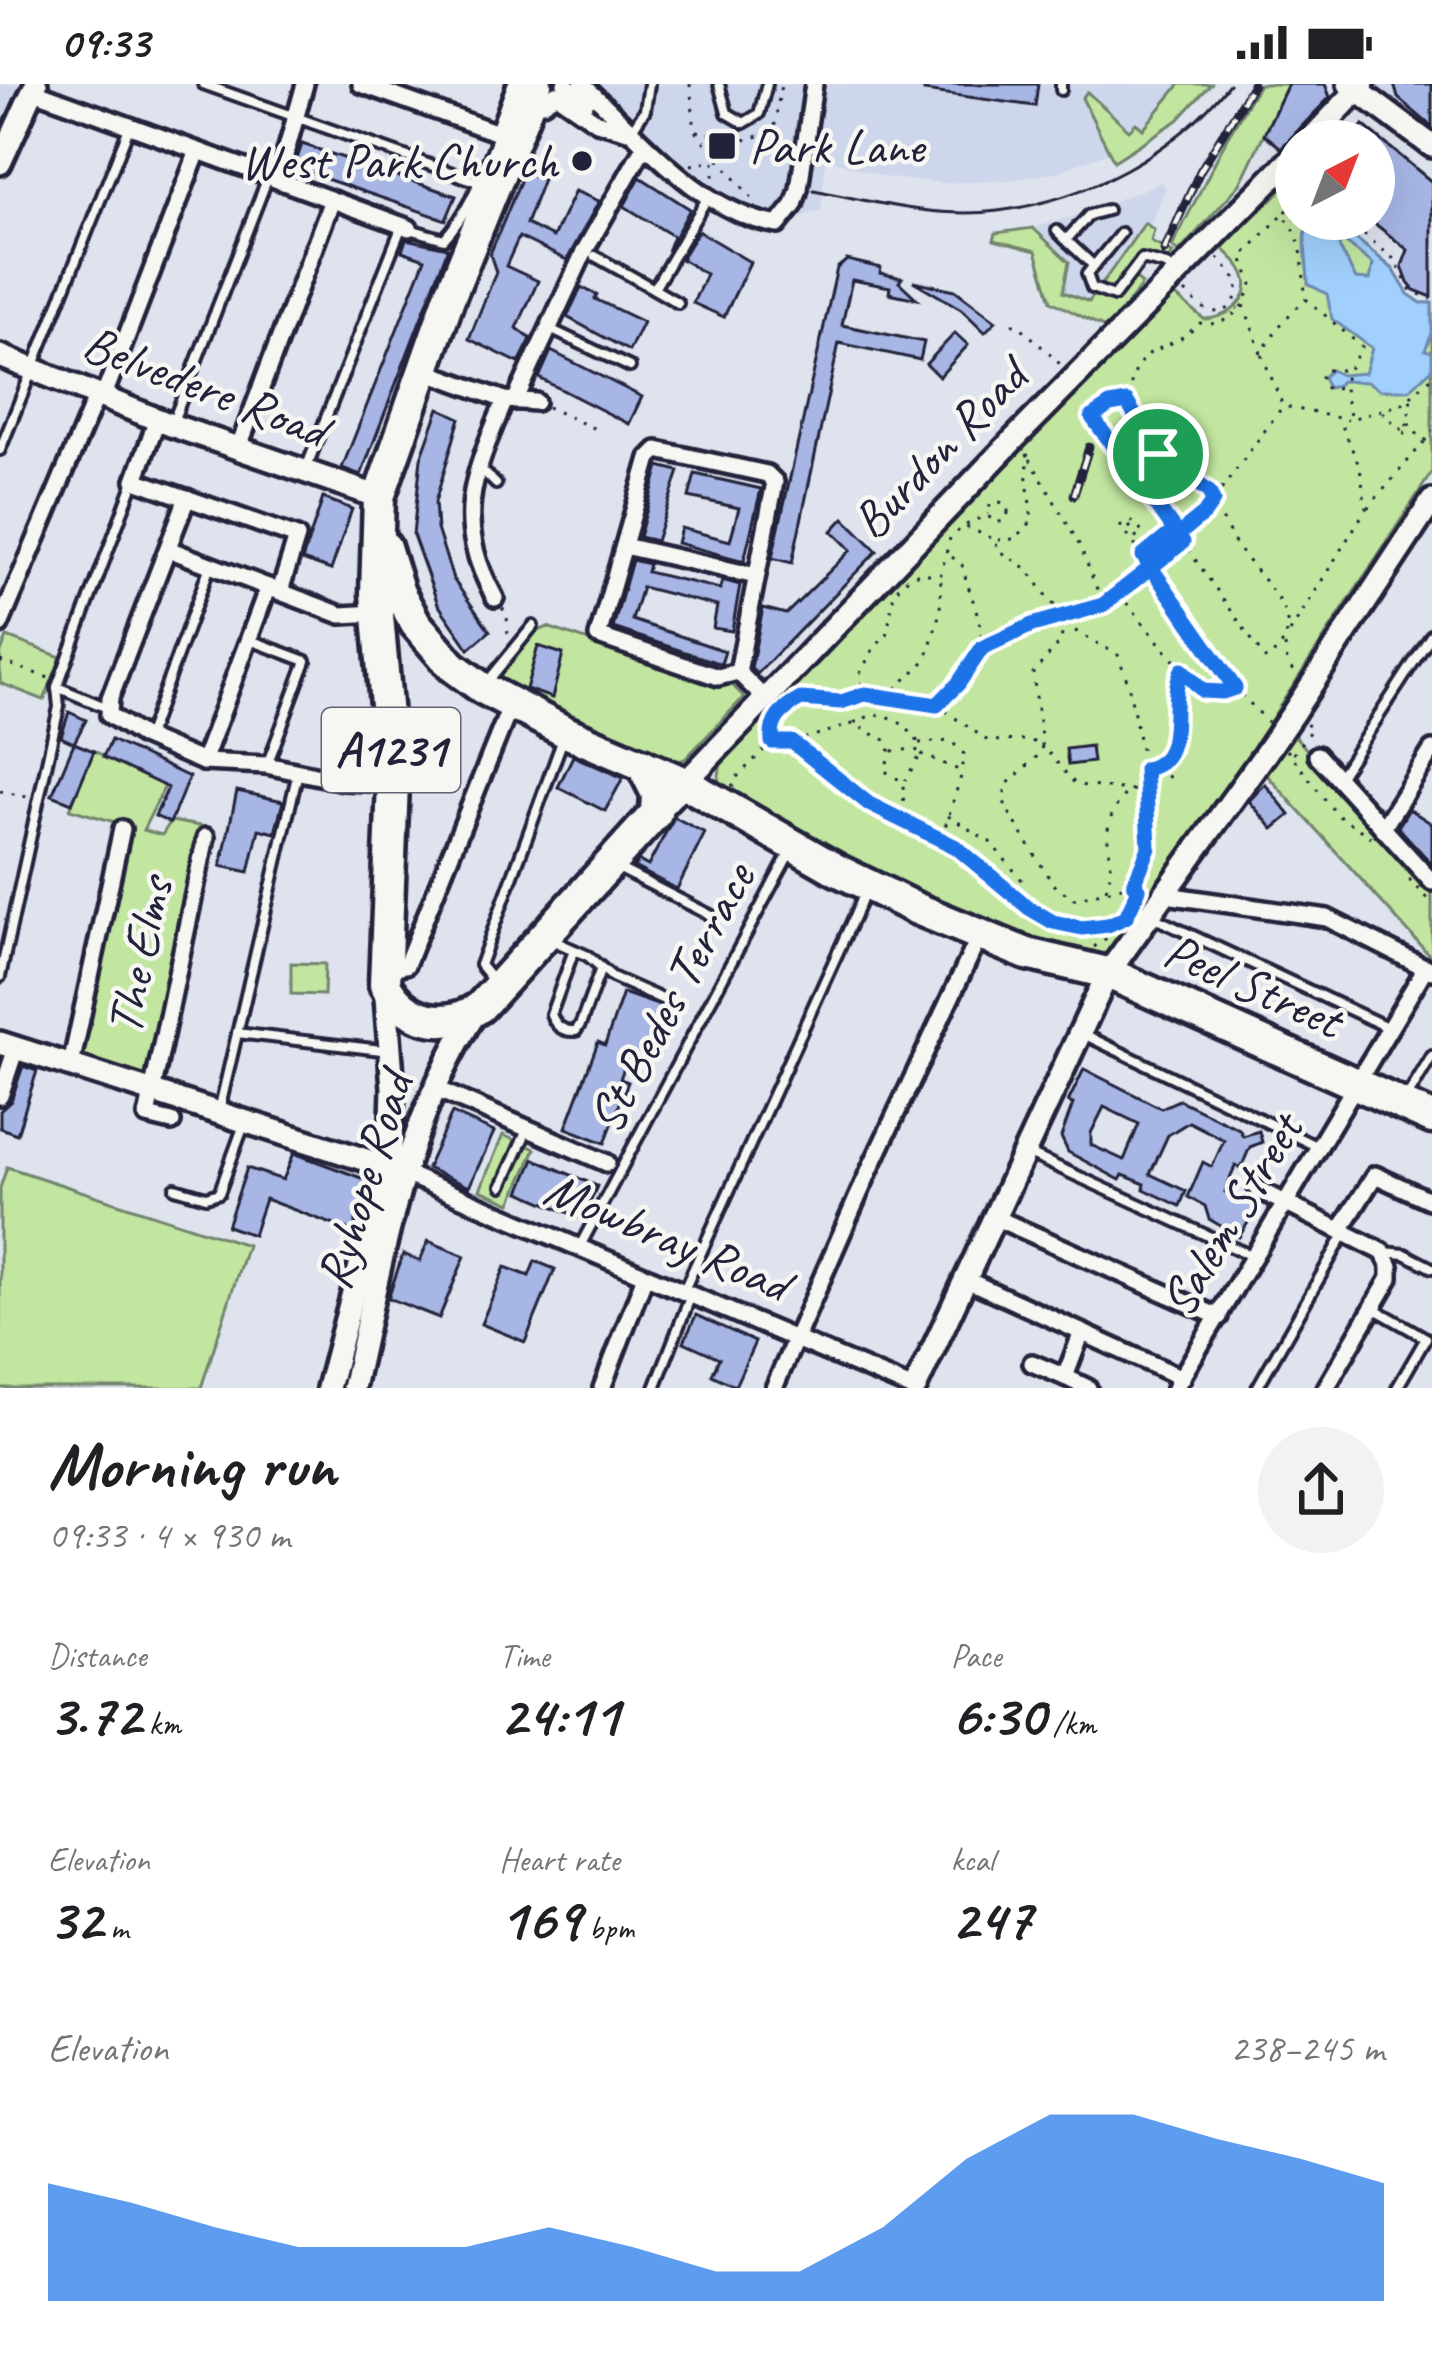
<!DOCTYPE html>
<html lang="en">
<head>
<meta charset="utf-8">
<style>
	:root { --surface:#fff; --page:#f2f2f2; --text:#202124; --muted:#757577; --accent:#1a73e8 }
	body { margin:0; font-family:Caveat,sans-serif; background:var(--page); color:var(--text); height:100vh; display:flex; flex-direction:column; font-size:45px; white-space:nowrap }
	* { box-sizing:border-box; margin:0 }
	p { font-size:39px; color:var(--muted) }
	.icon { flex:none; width:66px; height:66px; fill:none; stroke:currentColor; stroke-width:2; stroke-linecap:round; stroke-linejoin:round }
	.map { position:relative; height:1304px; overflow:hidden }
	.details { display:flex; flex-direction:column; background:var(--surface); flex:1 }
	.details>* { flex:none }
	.needle { width:78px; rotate:42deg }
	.buttons { position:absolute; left:1275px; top:36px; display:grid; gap:24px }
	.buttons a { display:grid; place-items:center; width:120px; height:120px; border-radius:50%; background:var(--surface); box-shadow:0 12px 48px #0002; font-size:60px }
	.pin { position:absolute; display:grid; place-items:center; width:102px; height:102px; color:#fff; margin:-51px; border:6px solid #fff; border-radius:50%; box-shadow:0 3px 12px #0007 }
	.round { display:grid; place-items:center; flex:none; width:126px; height:126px; border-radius:63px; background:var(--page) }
	.head { display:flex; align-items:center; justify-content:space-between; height:204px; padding:0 48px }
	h1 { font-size:66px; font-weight:700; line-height:90px }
	.metrics { display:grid; grid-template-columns:repeat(3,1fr); gap:18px; height:204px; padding:12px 48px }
	.metrics div { display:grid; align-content:center }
	.metrics b { font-size:60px; font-weight:700 }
	.metrics small { font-size:33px; font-weight:400 }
	.metrics p { font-size:33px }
	.chart { height:336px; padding:24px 48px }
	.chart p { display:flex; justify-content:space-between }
	.chart svg { width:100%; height:216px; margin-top:12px; fill:var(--accent); opacity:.7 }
	.status { display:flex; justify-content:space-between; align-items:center; height:84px; padding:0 60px; background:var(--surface); direction:ltr }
	.status svg { height:33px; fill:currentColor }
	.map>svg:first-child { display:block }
	.built { fill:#ced6eb }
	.green { fill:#c2e6a0; stroke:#72846e; stroke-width:3 }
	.water { fill:#a1d0fc; stroke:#6e8aaf; stroke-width:3; fill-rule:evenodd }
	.building { fill:#a7b6e5; stroke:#22223b; stroke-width:3; fill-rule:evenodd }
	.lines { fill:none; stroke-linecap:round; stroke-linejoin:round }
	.lane-casing { stroke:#22223b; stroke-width:16 }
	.street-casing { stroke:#22223b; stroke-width:24 }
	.secondary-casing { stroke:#22223b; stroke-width:30 }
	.highway-casing { stroke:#22223b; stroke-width:39 }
	.path { stroke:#22223b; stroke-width:3; stroke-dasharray:3 9; stroke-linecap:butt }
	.lane { stroke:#f6f6f2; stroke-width:8 }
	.street { stroke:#f6f6f2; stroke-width:15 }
	.secondary { stroke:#f6f6f2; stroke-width:21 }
	.highway { stroke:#f6f6f2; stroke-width:30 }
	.tram { stroke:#22223b; stroke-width:3 }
	.rail-casing { stroke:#22223b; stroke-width:9 }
	.rail { stroke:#f6f6f2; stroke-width:4.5; stroke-dasharray:14; stroke-linecap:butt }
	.secondary-bridge-casing { stroke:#22223b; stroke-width:30; stroke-linecap:butt }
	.path-bridge { stroke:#22223b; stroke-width:3; stroke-dasharray:3 9; stroke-linecap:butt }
	.secondary-bridge { stroke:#f6f6f2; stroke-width:21 }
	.route-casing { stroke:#fff; stroke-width:24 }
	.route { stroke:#1a73e8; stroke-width:15 }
	.poi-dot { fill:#22223b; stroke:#f6f6f2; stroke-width:4.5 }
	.labels { text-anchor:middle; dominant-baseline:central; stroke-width:9; stroke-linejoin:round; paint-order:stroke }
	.shield { fill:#f6f6f2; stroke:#626272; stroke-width:3 }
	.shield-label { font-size:48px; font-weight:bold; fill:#22223b }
	.poi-label { font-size:51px; fill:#22223b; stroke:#f6f6f2; text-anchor:start }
	.street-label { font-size:51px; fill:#22223b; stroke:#f6f6f2 }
</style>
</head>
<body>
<div class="status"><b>09:33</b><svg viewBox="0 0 49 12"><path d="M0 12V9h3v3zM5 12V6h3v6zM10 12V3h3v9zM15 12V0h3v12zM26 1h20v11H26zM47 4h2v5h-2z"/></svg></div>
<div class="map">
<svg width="1432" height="1304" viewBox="0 0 1432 1304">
	<rect width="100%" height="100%" fill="#dee3ee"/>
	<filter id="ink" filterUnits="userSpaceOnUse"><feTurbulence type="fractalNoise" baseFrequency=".00833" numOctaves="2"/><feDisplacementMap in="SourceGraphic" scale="24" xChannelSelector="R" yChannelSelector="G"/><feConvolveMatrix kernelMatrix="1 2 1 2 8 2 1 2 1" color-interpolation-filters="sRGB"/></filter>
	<g filter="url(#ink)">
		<g class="built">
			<path d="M0,0H24L0,52Z"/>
			<path d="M567,0H1211L1178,36L1114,77L1109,68L1060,87L1012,96L945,99L888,94L826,74L821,126L778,141L755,137L645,61L597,38Z"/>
			<path d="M1338,0H1432V72L1359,15Z"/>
			<path d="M1161,98L1166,104L1143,157L1161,186L1146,178L1111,227L1063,208L1069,178L1033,144L1088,128Z"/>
		</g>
		<g class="green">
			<path d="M1180,0H1211L1178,36L1114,77L1082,14L1087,8L1129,46L1136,39L1143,45Z"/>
			<path d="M1259,0H1288L1240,100L1179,168L1172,163L1228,52Z"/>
			<path d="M1296,92V135H1332L1393,185L1408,210L1421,219H1432V388L1186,767L1116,863L1101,873L1009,857L722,715L718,699L721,678L1033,350L1173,210L1204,235C1229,235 1259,212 1241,184C1236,176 1227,169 1221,163Z"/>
			<path d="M1145,139L1154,146L1151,158L1173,169L1161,186L1146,178L1135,194L1142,200L1109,246L1051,217L1036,167L994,156L996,149L1033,144L1069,178L1063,208L1089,218Z"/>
			<path d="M533,542L536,548L548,543L715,600L727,596L744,613L685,675L667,681L486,599Z"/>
			<path d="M7,553L61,573L44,616L0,599V571Z"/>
			<path d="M1294,651L1432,809V874L1267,691Z"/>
			<path d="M94,667L165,702L143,746L162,751L171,737L205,743L149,996L80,974L132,743L70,725Z"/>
			<path d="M291,879L325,880L324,911L291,910Z"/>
			<path d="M503,1051L535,1065L511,1119L480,1106Z"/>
			<path d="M7,1083L247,1161L201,1304H0V1104Z"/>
		</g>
		<path class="water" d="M1309,135H1332L1393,185L1408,210L1421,219H1432V249L1425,266L1432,268V285L1409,306H1380L1368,298L1341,297L1337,302L1328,304L1323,293L1331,286L1341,291L1365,289L1372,264L1332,235L1327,210L1308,200C1308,180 1301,152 1309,135ZM1341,155L1373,180L1370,196L1356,195L1339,163Z"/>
		<g class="building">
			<path d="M925,0H1038L1035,22L924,7Z"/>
			<path d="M1288,0H1325L1330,13L1281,64L1264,50Z"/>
			<path d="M1394,0H1432V43L1398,14Z"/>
			<path d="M1363,41L1432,98V213L1414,206L1408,199L1402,182L1408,166L1374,139V57H1351Z"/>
			<path d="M302,60L456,112L446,136L294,84Z"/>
			<path d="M524,88L543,95L526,140L553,153L575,107L599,117L567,176L519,153L506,182L538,197L517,244L531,255L519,279L469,255L496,188L490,170Z"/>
			<path d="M640,93L690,125L667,167L673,152L624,122Z"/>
			<path d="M698,147L750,178L724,233L693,219L706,190L681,175Z"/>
			<path d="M406,155L448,164L361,391L342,384L425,175L402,167Z"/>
			<path d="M847,176L881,184L880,189L902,194L899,198L917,215L889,209L890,203L852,196L842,241L924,258L920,276L839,259L792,479L772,474L837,184Z"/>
			<path d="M913,197L955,206L996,237L985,248L961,225Z"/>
			<path d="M581,203L597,211L595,215L643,238L629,267L567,233Z"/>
			<path d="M955,249L968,261L939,293L926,280Z"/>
			<path d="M551,267L642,313L629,340L539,294Z"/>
			<path d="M439,324L460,334L435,418L437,445L453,495L490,547L469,565L438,520L413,451L421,374Z"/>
			<path d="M659,382L679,387L656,457L639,453Z"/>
			<path d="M695,390L761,405L744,477L677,459L681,444L730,457L739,424L689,413Z"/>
			<path d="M323,414L352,425L331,486L302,476Z"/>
			<path d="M844,434L877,467L757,590L751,584L763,524L786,530L851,466L832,447Z"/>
			<path d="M632,476L649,480L647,488L720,505L722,496L740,501L732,547L713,544L717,522L642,503L632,536L725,567L721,580L613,544Z"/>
			<path d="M538,562L563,570L552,614L526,605Z"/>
			<path d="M69,628L86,636L74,659L61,653Z"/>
			<path d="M111,656L189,693L170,739L155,732L168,704L103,673Z"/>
			<path d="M74,659L94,667L72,719L52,711Z"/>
			<path d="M1091,662L1093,678L1068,681L1066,665Z"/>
			<path d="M573,672L623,694L605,727L558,703Z"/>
			<path d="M1265,700L1290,731L1273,745L1249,717Z"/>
			<path d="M237,707L283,717L275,749L259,745L249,788L221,782Z"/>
			<path d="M1409,725L1432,740V780L1398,743Z"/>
			<path d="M674,733L705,749L677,805L634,783L639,777L648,782Z"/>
			<path d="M623,909L669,925L651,977L629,969L620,995L628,998L605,1059L566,1044L598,958L605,961Z"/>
			<path d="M23,982L37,987L17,1050L0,1044V1027L11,1017Z"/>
			<path d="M1084,985L1161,1024L1179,1016L1239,1045L1243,1052L1259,1047L1262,1058L1250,1063L1241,1084L1235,1082L1225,1108L1253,1120L1254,1129L1239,1153L1209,1135L1205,1122L1188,1113L1203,1078L1212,1083L1224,1056L1189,1038L1168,1051L1150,1090L1186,1107L1180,1122L1144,1105L1145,1100L1123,1091L1120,1096L1068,1068L1061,1053L1073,1020L1068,1018ZM1104,1023L1139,1040L1124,1076L1091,1061V1049Z"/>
			<path d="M452,1029L494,1048L469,1103L427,1084Z"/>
			<path d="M294,1069L367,1096L353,1148L265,1115L253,1151L227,1142L247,1084L283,1096Z"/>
			<path d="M534,1075L597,1102L583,1135L520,1108Z"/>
			<path d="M428,1157L465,1172L439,1234L388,1214L403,1170L420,1177Z"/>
			<path d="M535,1177L555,1185L525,1258L481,1240L505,1183L529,1192Z"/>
			<path d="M696,1231L755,1258L735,1302L712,1291L719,1274L684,1258Z"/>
		</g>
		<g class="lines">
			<defs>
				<g id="lane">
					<path d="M203,0L478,98"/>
					<path d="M719,0L727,29L744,39L759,30L767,0"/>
					<path d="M1061,0V6"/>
					<path d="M631,47L645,26L649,0"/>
					<path d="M410,145L444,155C471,126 483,88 498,51"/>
					<path d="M1057,147L1066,156"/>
					<path d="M1121,149L1087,190L1092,204L1114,212L1142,175L1166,181L1176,189"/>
					<path d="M595,172L654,205"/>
					<path d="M1094,182L1066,156L1089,131L1107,126"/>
					<path d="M678,219L654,205L709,111"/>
					<path d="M550,245L630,283"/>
					<path d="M172,340L268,93"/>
					<path d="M0,366L129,44"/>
					<path d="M480,384L496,400"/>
					<path d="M305,387L401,144"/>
					<path d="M250,556L306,577L267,681"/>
					<path d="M488,597L533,542"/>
					<path d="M57,603L110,625"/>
					<path d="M147,654L210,482"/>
					<path d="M1338,695L1432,550"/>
					<path d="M616,783L712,832"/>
					<path d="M1153,833L1389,944"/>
					<path d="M554,857L588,872L612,893L664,916"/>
					<path d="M574,866L551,930C555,942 563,948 576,947L581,939L601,884"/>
					<path d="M0,893L59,623L57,603L134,397"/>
					<path d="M493,897L480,881L563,655"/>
					<path d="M237,949L390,967"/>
					<path d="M1083,950L1318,1063"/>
					<path d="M1406,1015L1432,972"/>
					<path d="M219,1027L298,688"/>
					<path d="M1027,1069L1254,1173"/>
					<path d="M502,1102L527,1046"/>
					<path d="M175,1104L206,1113L219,1109L245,1038"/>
					<path d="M580,1162L790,768"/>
					<path d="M1384,1168L1405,1170L1432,1184"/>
					<path d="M684,1206L864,811"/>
					<path d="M1373,1224L1426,1254L1397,1304"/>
					<path d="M655,1304L691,1211"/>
					<path d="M1257,1304L1345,1149"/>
				</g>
				<g id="street">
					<path d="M361,0L498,49L516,0"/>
					<path d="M565,0L586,18"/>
					<path d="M582,0C639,51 698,128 778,141L794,121L799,105L814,0"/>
					<path d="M34,7L409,144"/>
					<path d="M543,19L556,10L597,38L628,47"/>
					<path d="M278,96L305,0"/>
					<path d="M425,287L505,316L536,318"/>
					<path d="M103,314L198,67"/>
					<path d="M515,317L585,166L645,61"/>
					<path d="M157,336L135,396L297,453L280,507"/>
					<path d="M238,365L332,116"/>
					<path d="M187,414L110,614L109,631L142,652L203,678L266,681L343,697L393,699"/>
					<path d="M624,462L756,492"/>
					<path d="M168,465L341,531L378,529"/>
					<path d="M495,514C452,436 473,392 505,316"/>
					<path d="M0,541L97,311"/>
					<path d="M738,588L775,398L767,390L657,366L649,374L598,552L718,593L738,588L766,616"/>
					<path d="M1317,671L1432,798"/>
					<path d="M203,678L268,503"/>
					<path d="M1383,744L1432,666"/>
					<path d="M1166,811L1327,834L1432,887"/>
					<path d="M386,885L406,881L512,618"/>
					<path d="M71,981L122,745"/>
					<path d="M434,1004L607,1079"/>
					<path d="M0,1012L16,964"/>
					<path d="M172,1038L147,1032L206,753"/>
					<path d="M396,1086L911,1304"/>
					<path d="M1257,1105L1383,1168L1390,1182V1194L1326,1304"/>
					<path d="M996,1134L1219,1233"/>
					<path d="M1341,1145L1375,1091L1429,1116"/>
					<path d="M967,1196L1182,1294"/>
					<path d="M1082,1248L1065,1293L1088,1304"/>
					<path d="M1032,1279L1065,1293"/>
					<path d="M602,1304L645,1192"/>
					<path d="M774,1304L869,1087L980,851"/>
					<path d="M1175,1304L1426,883"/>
				</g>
				<g id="secondary">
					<path d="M1349,0L1432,62"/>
					<path d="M1309,57L1363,0"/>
					<path d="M0,79L36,0"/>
					<path d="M0,272L171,341L379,413"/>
					<path d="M1293,629L1432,417"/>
					<path d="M656,729L1015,354L1296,70"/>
					<path d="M0,959L388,1083"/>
					<path d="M328,1304L391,1064L393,1004L385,900"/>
					<path d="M353,1304C382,1176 404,1036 478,925"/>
					<path d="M915,1304L1108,889L1265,670"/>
				</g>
				<g id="highway">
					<path d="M536,0L449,214L379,413L376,510L393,699L385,900C405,937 445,947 480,923L656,729L657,710L642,680"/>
					<path d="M385,463L399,509L416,540L452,582L482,604L566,648L685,699L837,786L915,824L1027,870L1108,889L1432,1034"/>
				</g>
			</defs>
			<use href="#lane" class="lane-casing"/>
			<use href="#street" class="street-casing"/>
			<use href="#secondary" class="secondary-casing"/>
			<use href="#highway" class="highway-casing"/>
			<g class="path">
				<path d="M690,0L695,47L756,119"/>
				<path d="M697,47L748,56L774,46L781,0"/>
				<path d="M691,81L714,77V98"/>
				<path d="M1296,117L1283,131C1307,156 1301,183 1306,215L1362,263C1341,298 1340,295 1351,335L1402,320L1432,293"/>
				<path d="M1281,132L1242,173L1252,200L1244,221L1261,269L1284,236L1306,215"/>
				<path d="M1345,135L1394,175L1411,207L1432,215"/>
				<path d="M1218,174L1239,198L1234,220L1238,225"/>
				<path d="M1185,208C1200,222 1212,236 1232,222"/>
				<path d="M1244,221C1229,235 1221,242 1200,239C1161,277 1139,250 1127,318L1158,370L1209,408L1213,417L1283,322"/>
				<path d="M1012,239L1022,244L1061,281"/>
				<path d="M1262,271L1283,322L1348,336"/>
				<path d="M1342,286H1324L1321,293L1327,306L1342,304"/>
				<path d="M547,323L600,347"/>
				<path d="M1382,328L1402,346"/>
				<path d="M1408,339L1402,346L1405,351L1413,352"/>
				<path d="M1425,357L1432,346"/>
				<path d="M1030,375L1080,462L1102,518"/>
				<circle cx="998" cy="428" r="10"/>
				<path d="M1368,424L1424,358L1408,339L1411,313"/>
				<path d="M966,441L988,430"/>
				<path d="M1120,441L1143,472L1146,470L1127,438L1130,436L1156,462L1169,451H1178L1204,430L1213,417C1222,433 1229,452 1240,467C1264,500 1317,541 1266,576L1183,458L1178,451L1092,333L1110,321L1127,318"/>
				<path d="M998,456L1015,455L1032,437L1026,387L1030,375L1025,367"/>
				<path d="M1167,471L1183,458"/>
				<path d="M952,473L962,481C970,514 980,525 982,562"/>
				<path d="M1144,474L1235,604L1268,638"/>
				<path d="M1119,510L1182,586"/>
				<path d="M502,524L507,530L508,554"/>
				<path d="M1066,539L1059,560L1033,589L1042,661L1076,701L1132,706"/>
				<path d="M1290,548L1366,425L1360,384L1340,337"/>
				<path d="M1285,562L1287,578L1297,591"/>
				<path d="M0,577L49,594"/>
				<path d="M887,613L926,576L940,528L941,492"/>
				<path d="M937,621L958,600L982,564L1032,541L1103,521L1129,503"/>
				<path d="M854,639C883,622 901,635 919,659L915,665"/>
				<path d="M772,658H792L869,720L956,763L1039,832L1082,845L1108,841L1126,833L1124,835"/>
				<path d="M793,658L853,640L885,656L890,667L885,687L903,698L904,738"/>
				<path d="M919,659L951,657L964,670L961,687L921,670"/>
				<path d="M1287,666L1337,731L1371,753"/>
				<path d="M892,667L915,665L921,670L905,696"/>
				<path d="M1293,670L1312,644L1306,640"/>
				<path d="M1146,684C1191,675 1165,618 1182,586C1197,603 1210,613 1233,605"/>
				<path d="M1158,684L1171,695"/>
				<path d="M733,703L732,698L772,658C769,614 803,617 835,617C845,617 854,613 864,610"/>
				<path d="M0,707L27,713"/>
				<path d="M948,732L990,758L1022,796L1017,814"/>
				<path d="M942,753L962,689"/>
				<path d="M1409,795L1432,819"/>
				<path d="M1134,800L1074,815L1053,800L1005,722V702L1041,669L1042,661L1028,656L988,657L937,621L865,610L859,591L875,562L887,552L894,508L912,490H941L950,454L964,442L996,456L997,465L1026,484L1072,545L1118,571L1128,599L1145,685L1149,764L1134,800L1146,811"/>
				<path d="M1106,805C1121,763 1090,754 1126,709L1143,703"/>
				<path d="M1127,831L1138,808"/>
				<path d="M1094,863L1115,848"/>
			</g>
			<use href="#lane" class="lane"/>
			<use href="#street" class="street"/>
			<use href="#secondary" class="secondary"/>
			<use href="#highway" class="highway"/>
			<path class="tram" d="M814,106C873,118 938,135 998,127C1086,116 1175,69 1229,0"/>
			<defs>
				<g id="rail">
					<path d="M1164,167L1200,87L1253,0"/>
					<path d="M1074,411L1089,363"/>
				</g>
			</defs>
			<use href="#rail" class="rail-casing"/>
			<use href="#rail" class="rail"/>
			<defs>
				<path id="secondary-bridge" d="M1265,670L1293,629"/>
			</defs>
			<use href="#secondary-bridge" class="secondary-bridge-casing"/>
			<path class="path-bridge" d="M1129,503L1167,471"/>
			<use href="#secondary-bridge" class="secondary-bridge"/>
		</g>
	</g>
	<g class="lines" filter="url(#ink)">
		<defs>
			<path id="route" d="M1158,370L1209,408L1213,417L1204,430L1178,451L1183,458L1103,521L1032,541L982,564L958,600L937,621L865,610L841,618L801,615C782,625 770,636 772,658H792L869,720L956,763L1029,824L1053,838L1082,844L1108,841L1126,833L1139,805L1134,800L1149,764L1145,685C1191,676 1165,618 1182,586L1203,607L1223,608L1235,604L1143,472L1169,451H1178L1092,333L1110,321L1127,318L1158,370"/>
		</defs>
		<use href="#route" class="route-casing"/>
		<use href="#route" class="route"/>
	</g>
	<g class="poi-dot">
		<rect x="707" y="47" width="30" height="30" rx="6"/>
		<circle cx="582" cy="77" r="12"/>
	</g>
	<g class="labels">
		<rect class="shield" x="322" y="624" width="138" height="84" rx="9"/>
		<g class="shield-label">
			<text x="391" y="666">A1231</text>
		</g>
		<g class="poi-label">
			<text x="749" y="62">Park Lane</text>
			<text x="558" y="77" text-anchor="end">West Park Church</text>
		</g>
		<g class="street-label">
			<text transform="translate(205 302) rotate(21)">Belvedere Road</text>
			<text transform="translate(939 365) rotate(-46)">Burdon Road</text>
			<text transform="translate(139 872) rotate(-78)">The Elms</text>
			<text transform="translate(1253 901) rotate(24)">Peel Street</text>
			<text transform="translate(671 914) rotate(-62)">St Bedes Terrace</text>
			<text transform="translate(364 1097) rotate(-73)">Ryhope Road</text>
			<text transform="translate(1231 1131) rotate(-59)">Salem Street</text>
			<text transform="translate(667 1152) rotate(23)">Mowbray Road</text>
		</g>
	</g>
</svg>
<div class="buttons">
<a><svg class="needle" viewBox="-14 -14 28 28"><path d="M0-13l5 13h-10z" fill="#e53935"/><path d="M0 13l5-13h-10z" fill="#757577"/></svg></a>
</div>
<div class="pin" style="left:1158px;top:370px;background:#1e9e55"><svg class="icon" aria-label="arrive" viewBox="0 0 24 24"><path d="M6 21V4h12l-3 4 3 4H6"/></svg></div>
</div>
<section class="details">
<div class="head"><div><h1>Morning run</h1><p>09:33 · 4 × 930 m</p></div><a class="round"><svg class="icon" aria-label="share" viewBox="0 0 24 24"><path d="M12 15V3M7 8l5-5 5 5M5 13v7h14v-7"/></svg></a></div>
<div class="metrics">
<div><p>Distance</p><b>3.72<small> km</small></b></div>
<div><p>Time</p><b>24:11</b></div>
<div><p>Pace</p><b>6:30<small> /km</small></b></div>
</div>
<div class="metrics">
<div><p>Elevation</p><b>32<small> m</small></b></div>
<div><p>Heart rate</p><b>169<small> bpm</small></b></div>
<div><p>kcal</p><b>247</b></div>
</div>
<div class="chart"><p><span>Elevation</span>238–245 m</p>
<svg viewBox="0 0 160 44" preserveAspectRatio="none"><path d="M0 44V20L10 24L20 29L30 33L40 33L50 33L60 29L70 33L80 38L90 38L100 29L110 15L120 6L130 6L140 11L150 15L160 20V44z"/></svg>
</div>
</section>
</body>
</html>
